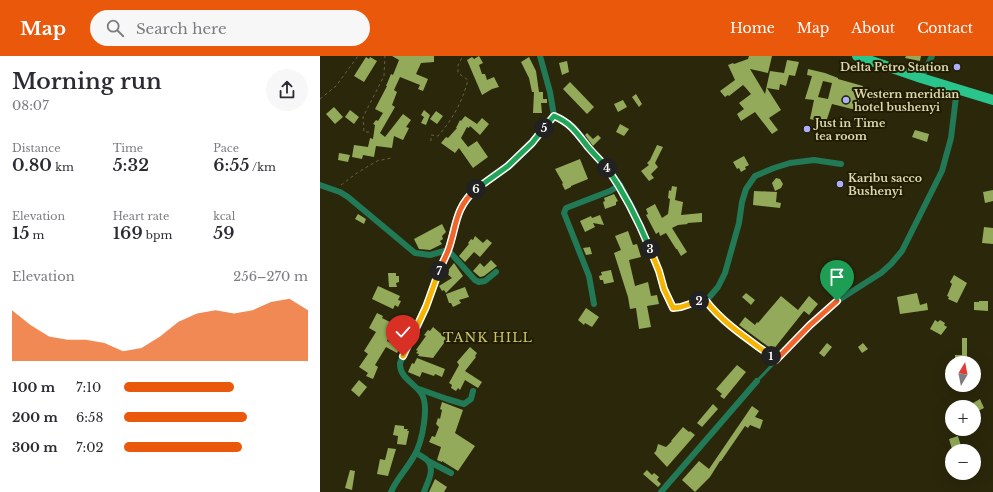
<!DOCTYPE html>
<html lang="en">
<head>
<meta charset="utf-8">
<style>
	:root { --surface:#fff; --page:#f7f7f7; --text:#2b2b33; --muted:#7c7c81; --accent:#ea580c }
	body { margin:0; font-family:"Libre Baskerville",serif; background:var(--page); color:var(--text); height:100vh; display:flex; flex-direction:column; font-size:15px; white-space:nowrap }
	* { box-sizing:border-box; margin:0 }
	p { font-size:13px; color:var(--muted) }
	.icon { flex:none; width:22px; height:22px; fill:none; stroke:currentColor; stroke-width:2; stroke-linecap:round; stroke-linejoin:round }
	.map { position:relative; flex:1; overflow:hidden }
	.details { display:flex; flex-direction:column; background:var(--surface); width:320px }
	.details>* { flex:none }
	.needle { width:26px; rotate:10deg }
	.tools { position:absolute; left:625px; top:300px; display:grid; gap:8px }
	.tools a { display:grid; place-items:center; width:36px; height:36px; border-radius:50%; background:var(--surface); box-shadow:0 4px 16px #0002; font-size:20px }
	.pin { position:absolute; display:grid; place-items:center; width:34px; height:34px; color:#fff; margin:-41px -17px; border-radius:50% 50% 50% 0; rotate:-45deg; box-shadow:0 0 4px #0007 }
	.pin .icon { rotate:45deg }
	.km { position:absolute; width:20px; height:20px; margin:-10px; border-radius:50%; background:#222; color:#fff; font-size:11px; line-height:20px; text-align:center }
	.round { display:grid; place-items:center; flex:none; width:42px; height:42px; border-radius:21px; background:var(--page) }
	.overview { display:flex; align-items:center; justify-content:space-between; height:68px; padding:0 12px }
	h1 { font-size:22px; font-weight:600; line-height:30px }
	.figures { display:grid; grid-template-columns:repeat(3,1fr); gap:6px; height:68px; padding:4px 12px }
	.figures div { display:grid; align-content:center }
	.figures b { font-size:17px; font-weight:600 }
	.figures small { font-size:11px; font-weight:400 }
	.figures p { font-size:11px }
	.chart { height:112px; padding:8px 12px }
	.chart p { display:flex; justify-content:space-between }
	.chart svg { width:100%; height:72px; margin-top:4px; fill:var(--accent); opacity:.7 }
	ul { padding:0 12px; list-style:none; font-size:13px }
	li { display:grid; grid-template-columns:64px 48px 1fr; align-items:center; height:30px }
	li i { height:10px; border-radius:5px; background:var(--accent) }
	header { display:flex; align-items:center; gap:24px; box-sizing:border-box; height:56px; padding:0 20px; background:var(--accent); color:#fff }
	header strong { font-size:19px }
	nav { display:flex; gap:22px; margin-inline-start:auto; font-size:14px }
	.search { width:280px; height:36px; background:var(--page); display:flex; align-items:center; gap:10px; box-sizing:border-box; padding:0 14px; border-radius:22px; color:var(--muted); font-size:15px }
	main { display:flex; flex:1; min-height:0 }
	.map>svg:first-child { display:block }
	.building { fill:#93aa5a; fill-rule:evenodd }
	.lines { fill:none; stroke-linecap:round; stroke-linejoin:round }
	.path { stroke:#666343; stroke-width:1; stroke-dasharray:3 3; stroke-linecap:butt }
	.service { stroke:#217956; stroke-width:3 }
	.minor { stroke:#217956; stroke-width:6 }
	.primary { stroke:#2ac58c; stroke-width:10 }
	.split-1-casing { stroke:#fff; stroke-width:8 }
	.split-2-casing { stroke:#fff; stroke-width:8 }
	.split-3-casing { stroke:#fff; stroke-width:8 }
	.split-4-casing { stroke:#fff; stroke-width:8 }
	.split-5-casing { stroke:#fff; stroke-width:8 }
	.split-6-casing { stroke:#fff; stroke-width:8 }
	.split-7-casing { stroke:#fff; stroke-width:8 }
	.split-8-casing { stroke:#fff; stroke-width:8 }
	.split-1 { stroke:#f0652b; stroke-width:5 }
	.split-2 { stroke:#f5b400; stroke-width:5 }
	.split-3 { stroke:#f5b400; stroke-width:5 }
	.split-4 { stroke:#22a559; stroke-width:5 }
	.split-5 { stroke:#22a559; stroke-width:5 }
	.split-6 { stroke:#22a559; stroke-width:5 }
	.split-7 { stroke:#f0652b; stroke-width:5 }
	.split-8 { stroke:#f5b400; stroke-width:5 }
	.poi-dot { fill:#adaffb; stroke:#211d03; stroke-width:1.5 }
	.labels { text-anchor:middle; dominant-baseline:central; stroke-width:4; stroke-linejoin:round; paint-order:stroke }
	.poi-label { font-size:11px; font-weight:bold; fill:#dbd7ae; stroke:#211d03; text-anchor:start }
	.quarter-label { font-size:13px; letter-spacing:1px; fill:#cec36c; stroke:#211d03 }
</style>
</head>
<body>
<header>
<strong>Map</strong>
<div class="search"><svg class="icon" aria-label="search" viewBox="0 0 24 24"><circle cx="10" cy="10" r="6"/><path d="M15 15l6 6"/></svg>Search here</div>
<nav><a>Home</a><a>Map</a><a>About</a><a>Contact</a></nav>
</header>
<main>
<section class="details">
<div class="overview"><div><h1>Morning run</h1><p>08:07</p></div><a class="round"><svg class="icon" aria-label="share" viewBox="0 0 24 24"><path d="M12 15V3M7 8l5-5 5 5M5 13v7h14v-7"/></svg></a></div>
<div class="figures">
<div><p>Distance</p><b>0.80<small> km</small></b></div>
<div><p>Time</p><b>5:32</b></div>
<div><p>Pace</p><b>6:55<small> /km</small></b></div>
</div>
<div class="figures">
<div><p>Elevation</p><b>15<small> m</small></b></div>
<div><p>Heart rate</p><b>169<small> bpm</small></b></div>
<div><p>kcal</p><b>59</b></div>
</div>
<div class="chart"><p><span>Elevation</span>256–270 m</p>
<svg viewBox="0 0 160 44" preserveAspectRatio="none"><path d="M0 44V13L10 22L20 29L30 31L40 31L50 33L60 38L70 36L80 29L90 20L100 15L110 13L120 15L130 13L140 8L150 6L160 13V44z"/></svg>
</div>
<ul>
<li><b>100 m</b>7:10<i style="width:60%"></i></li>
<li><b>200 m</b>6:58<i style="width:67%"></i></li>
<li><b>300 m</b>7:02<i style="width:64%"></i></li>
</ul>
</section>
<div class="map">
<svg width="673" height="436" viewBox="0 0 673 436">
	<rect width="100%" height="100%" fill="#2a270b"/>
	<g class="building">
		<path d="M72,0H114V6L101,7L96,18L108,23L103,35L98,33L100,29L80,21L74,34L77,36L72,49L75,51L60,77L65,81L83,58L91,64L86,71L89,72L83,84L74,80L72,92L56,90L54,101L43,99L42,103L32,101L34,89L48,91L50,82L53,83L55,69L53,68L56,64L58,65L63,57L55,53L67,30H66L71,18L73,19L79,4Z"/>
		<path d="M159,0L163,7L159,9L162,18H165L167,24L174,21L179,31L172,33L162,39L147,4L152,1L154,3Z"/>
		<path d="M429,0H452L448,17L430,13L445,38L450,15L464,17L467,4L479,6L475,20L469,19L466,30L460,28L459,34L447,32L461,54L449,62L458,74L452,78L435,56L421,65L417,58L424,53L419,47L431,38L425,31L423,29L409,40L408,39L405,41L400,35L415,24L408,9L413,7L414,8L428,3Z"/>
		<path d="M586,0H601L600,5L585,2Z"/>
		<path d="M46,1L49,3L50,1L57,5L44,26L34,20Z"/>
		<path d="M209,1L216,15L219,36H223V43H227V47H221L222,57H213L214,36H212L209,22L201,6Z"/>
		<path d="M247,5L249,16L242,19L239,7Z"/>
		<path d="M488,13L505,17L518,22V23L543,30L536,54L512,48L505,69L497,67L498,65L490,63L494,44L485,43L492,20L487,19ZM503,25L512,27L508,43L498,41Z"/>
		<path d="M250,26L274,51L267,58L243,33Z"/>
		<path d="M564,34L576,35V42L563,41Z"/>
		<path d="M316,38L322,48L319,51L312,41Z"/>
		<path d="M303,44L307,51L298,56L294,48Z"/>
		<path d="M14,51L23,61L15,68L6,58Z"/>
		<path d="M30,54L39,61L34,68L25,61Z"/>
		<path d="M104,54L110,59L106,69L101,67L104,61L101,59Z"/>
		<path d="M116,55L123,60L117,68L110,63Z"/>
		<path d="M145,60L157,68L162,62L169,68L160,79L150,70L149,72L147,71L141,82L148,91L157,85L168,101L153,112L139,92L135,97L121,87L126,81L128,82L137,72H136L140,64L141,65Z"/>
		<path d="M300,68L309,73L304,80L296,76Z"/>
		<path d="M595,74L609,78L607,86L592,81Z"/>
		<path d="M267,77L273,83L278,79L281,82L273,90L265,79Z"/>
		<path d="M337,89L343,91L335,107L338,111L331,118L334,122L329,125L321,115L329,109L327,107L330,104Z"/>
		<path d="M19,97L30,99L28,106L18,104Z"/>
		<path d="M424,100L429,109L425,111L426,113L421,116L419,112L417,113L413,106Z"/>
		<path d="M260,103L268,123L251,130V131L245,134L242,128L243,127L235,113Z"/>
		<path d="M456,122L460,123L463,128L461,132L455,135L452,127Z"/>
		<path d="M352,130L357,131L355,144L363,146L361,159L382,157V166L367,167L368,168L358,169L352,172L367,196L361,200L357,193H356L346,177L340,180L339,176L336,178L326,159L328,158L326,153L335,148L342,162L348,158L350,143L348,142L349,134L351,135Z"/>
		<path d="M673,134V145L665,147L663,136Z"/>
		<path d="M434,135L457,136L456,146L461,147L460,152L433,149Z"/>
		<path d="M294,138L298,145L296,146V149L285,153L283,146L285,145L284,142Z"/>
		<path d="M38,158L46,163L44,168L35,163Z"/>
		<path d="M280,159L284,169L273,167L275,171L265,176L260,165L271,160L272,162Z"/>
		<path d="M122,168L126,176L122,180L123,183L120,185L122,188L110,194L99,193L94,183Z"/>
		<path d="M664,171L673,172V188L662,187Z"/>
		<path d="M308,175L313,189L317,188L321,201L309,204L315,230L328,226L331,240L337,239L339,248L327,250L331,271L319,273L316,252L310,253L308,241L294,197L301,194L295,180Z"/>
		<path d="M155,180L163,187L167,183L172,187L160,201L154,196L145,206L139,200L149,188L148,187L151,183L153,184Z"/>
		<path d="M270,191L272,198L266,199L263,192Z"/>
		<path d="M171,204L177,210L164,220L160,221L153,215L160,207L164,211Z"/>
		<path d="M134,207L143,220L126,237L124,234L122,235L119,230L132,222L126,217Z"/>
		<path d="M291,214L294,226L284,228L283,224H280L279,220L282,219L281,216Z"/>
		<path d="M68,217H76V220H79V226L76,227L77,231H69Z"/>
		<path d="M634,219L647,227L637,247L628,243L629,241L627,240L632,228L630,226Z"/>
		<path d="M58,230L80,240L78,244L81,245L78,251L75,249L73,253L52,243Z"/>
		<path d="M145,231L149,241L139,244L141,247L133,251L131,247H129L126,238Z"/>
		<path d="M426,237L435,244L431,249L422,241Z"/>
		<path d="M597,237L600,249L607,247L608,254L580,258L577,241Z"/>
		<path d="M461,240L478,254L489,240L498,248L489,259L484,255L453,294L419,269L425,261L435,269L437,266L438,267Z"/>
		<path d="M659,245H668V255L654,254V246H659Z"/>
		<path d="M266,252L279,261L272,271L265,267L264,269L258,264Z"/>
		<path d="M57,257L63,260L62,262L74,268L73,271H75L73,277L71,276L67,285L80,292L77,297L66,291L55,309L58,311L53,323L46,320L48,317L39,311L48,298L44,295L56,276L49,272Z"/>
		<path d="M615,264L618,266L620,264L625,267L624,269L627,271L621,279L610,273Z"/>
		<path d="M113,271L127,283L113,302L98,300L99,298L96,297L98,295L96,294L106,280L104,279L108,274L110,275Z"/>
		<path d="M642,282H647V305H641V307H635V299H642Z"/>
		<path d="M507,287L512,291L504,301L499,297Z"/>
		<path d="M543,287L548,293L542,297L538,291Z"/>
		<path d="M150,291L157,297L155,300L156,301L145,315L162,326L158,332L145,324L140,334L138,332L136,335L131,332L132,329L129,327L139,309L137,306Z"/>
		<path d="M97,302L125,313L122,321L115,318L114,320L102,316L100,321L88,316L92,307L94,308Z"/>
		<path d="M417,309L426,316L404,343L400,340L402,338L396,333Z"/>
		<path d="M39,324L47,331L39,341L31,334Z"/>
		<path d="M660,343L664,352L658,355L653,347Z"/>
		<path d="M122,346L143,354L135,377L155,390L138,415L122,405V406L117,404L121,391L109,386L112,380L115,381L119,371L116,368L118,362L120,363L122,354L120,353Z"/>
		<path d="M393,348L398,353L382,371L377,367Z"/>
		<path d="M432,350L439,355L435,361L443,364L440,373L430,369L428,372L425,370L401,405H400L390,421L375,436L362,424L379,405L389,413Z"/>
		<path d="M75,369L84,370V373H88L87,375H89L86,389L77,388L78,380L73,379Z"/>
		<path d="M363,371L369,376L370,375L375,379L347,411L334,397L336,395L338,388L346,391L352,385H351Z"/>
		<path d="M638,380L641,390L632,393L629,383Z"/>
		<path d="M68,392L76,393L68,420L57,418L60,403L65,404Z"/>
		<path d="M30,414L35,415L32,434L25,432Z"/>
		<path d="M327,414L332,419L334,417L339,421L337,424L341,428L338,431L323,418Z"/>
		<path d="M115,423L127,431L124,436H109Z"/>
	</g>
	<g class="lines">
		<g class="path">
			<path d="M0,43L16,30L38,0"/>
			<path d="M49,76H44L43,61L64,20L65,0"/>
			<path d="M111,85V79L118,80C133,63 142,46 148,24L138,17V9L143,0"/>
			<path d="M21,129L37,117L57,105L71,102"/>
		</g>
		<path class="service" d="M437,325L456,305"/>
		<g class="minor">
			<path d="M220,0L230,36L234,60L244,64L256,75L269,92L287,111L300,129L314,155L339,215L343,233L353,252C365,251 375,245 386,245C405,269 432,286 456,304L504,256L517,245L561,217L571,208L582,195L622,115L631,82L637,33"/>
			<path d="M601,22L612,0"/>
			<path d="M0,129L20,136L28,141L95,197L110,199L128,194L155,224L159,226L165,225L176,216"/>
			<path d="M386,245L398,231L405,217L419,167L422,146L426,133L435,120L454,112L470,107L494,104L521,108"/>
			<path d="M274,248L269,220L244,157L246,152L290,135L300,129"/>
			<path d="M99,333L127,343L144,348L151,343L153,335"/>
			<path d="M96,397C99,399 104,401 107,404C116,413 107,427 104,436"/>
			<path d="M108,405L131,417"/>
			<path d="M71,436C77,422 87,413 94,400C102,387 110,349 101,337C94,327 79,321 80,307L118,221C121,211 126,202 128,193C133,178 134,162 142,149C153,131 171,124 186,111C204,96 219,79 234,60"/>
			<path d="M341,436L437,325"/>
		</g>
		<path class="primary" d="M537,0L601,22L673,44"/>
	</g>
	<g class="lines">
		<defs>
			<path id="split-1" d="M451,300L456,304L490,269L517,245"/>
			<path id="split-2" d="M379,245H386C404,268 428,283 451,300"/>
			<path id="split-3" d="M330,193L339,215L344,233L353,252L361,251L379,245"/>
			<path id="split-4" d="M287,112C305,138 318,164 330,193"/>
			<path id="split-5" d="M224,72L234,60C251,67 257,77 268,91C274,98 281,105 287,112"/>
			<path id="split-6" d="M156,133L188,110L212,87L224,72"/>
			<path id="split-7" d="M119,215C122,208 125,202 128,195C137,170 134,153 156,133"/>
			<path id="split-8" d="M83,300L106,251L119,215"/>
		</defs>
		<use href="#split-1" class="split-1-casing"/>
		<use href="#split-2" class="split-2-casing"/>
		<use href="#split-3" class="split-3-casing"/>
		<use href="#split-4" class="split-4-casing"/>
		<use href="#split-5" class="split-5-casing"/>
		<use href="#split-6" class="split-6-casing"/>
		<use href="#split-7" class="split-7-casing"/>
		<use href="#split-8" class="split-8-casing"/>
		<use href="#split-1" class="split-1"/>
		<use href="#split-2" class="split-2"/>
		<use href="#split-3" class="split-3"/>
		<use href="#split-4" class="split-4"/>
		<use href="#split-5" class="split-5"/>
		<use href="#split-6" class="split-6"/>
		<use href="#split-7" class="split-7"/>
		<use href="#split-8" class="split-8"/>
	</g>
	<g class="poi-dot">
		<circle cx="637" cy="11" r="4"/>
		<circle cx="526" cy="44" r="4"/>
		<circle cx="487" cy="73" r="4"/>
		<circle cx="520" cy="128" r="4"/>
	</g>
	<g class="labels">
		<g class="poi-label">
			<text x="629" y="11" text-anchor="end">Delta Petro Station</text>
			<text x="534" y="38">Western meridian<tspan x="534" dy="13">hotel bushenyi</tspan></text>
			<text x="495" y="67">Just in Time<tspan x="495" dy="13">tea room</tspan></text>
			<text x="528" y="122">Karibu sacco<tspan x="528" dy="13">Bushenyi</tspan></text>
		</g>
		<g class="quarter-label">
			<text x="168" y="281">TANK HILL</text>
		</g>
	</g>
</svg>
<div class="tools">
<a><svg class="needle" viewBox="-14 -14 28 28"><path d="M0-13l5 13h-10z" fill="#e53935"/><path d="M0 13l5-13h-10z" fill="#7c7c81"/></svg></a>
<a>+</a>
<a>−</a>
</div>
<div class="pin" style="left:517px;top:245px;background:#1e9e55"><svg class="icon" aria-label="arrive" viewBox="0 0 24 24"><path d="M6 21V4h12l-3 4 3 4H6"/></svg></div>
<div class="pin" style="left:83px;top:300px;background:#d93025"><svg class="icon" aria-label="check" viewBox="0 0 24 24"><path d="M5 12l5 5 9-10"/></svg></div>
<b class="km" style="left:451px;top:300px">1</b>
<b class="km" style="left:379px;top:245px">2</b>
<b class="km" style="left:330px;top:193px">3</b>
<b class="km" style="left:287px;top:112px">4</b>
<b class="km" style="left:224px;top:72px">5</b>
<b class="km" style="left:156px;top:133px">6</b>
<b class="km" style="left:119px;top:215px">7</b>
</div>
</main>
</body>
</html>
